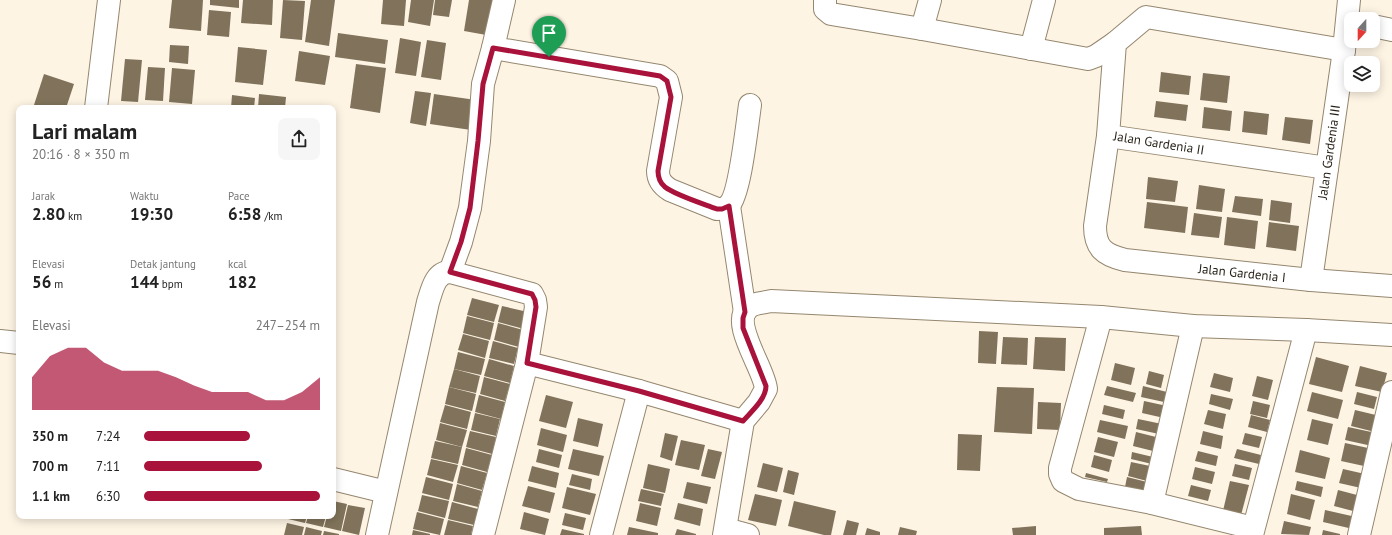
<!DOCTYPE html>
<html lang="id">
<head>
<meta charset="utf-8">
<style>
	:root { --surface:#fff; --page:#f6f6f6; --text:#222; --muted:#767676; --accent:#a9123a }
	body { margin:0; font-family:"PT Sans",sans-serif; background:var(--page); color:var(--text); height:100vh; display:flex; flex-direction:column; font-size:15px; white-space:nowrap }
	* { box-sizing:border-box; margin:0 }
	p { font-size:13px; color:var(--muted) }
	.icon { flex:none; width:22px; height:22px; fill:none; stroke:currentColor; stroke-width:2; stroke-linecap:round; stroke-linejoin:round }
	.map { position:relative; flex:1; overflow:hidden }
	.panel { position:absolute; left:16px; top:105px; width:320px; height:414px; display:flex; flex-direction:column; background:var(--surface); border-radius:8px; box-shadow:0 2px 10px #0003 }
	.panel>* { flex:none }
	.needle { width:26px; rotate:201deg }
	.buttons { position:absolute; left:1344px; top:12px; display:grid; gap:8px }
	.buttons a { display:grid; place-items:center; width:36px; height:36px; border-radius:8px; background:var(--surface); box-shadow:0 2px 10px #0003; font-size:20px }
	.pin { position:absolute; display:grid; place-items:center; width:34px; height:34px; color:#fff; margin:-41px -17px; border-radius:50% 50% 50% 0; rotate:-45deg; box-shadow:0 0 4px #0007 }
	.pin .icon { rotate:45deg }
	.round { display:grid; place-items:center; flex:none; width:42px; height:42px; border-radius:8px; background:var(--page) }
	.overview { display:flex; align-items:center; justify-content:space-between; height:68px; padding:0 16px }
	h1 { font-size:22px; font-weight:700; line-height:30px }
	.stats { display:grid; grid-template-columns:repeat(3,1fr); gap:6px; height:68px; padding:4px 16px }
	.stats div { display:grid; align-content:center }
	.stats b { font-size:17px; font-weight:700 }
	.stats small { font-size:11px; font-weight:400 }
	.stats p { font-size:11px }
	.chart { height:112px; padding:8px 16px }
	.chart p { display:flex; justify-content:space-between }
	.chart svg { width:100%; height:72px; margin-top:4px; fill:var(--accent); opacity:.7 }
	ul { padding:0 16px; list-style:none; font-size:13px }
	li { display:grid; grid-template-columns:64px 48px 1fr; align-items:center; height:30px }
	li i { height:10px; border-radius:5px; background:var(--accent) }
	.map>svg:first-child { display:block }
	.building { fill:#81735b }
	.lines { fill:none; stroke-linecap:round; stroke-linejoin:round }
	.street-casing { stroke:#95876f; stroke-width:24 }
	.street { stroke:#fff; stroke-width:22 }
	.route-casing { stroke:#fff; stroke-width:8 }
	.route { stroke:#a9123a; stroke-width:5 }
	.labels { text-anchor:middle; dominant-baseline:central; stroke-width:3; stroke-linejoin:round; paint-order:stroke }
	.street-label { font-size:13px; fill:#231d14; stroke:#fff }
</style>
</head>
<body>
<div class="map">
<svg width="1392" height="535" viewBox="0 0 1392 535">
	<rect width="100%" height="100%" fill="#fef4e4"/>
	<g class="building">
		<path d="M172,0H203L201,31L169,28Z"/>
		<path d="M210,0H239V8L210,5Z"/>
		<path d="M243,0H273L272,25L241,23Z"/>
		<path d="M283,0L305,1L302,40L280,38Z"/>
		<path d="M311,0H335L329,46L305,42Z"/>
		<path d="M383,0H406L404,26L381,24Z"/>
		<path d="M411,0H434L430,26L408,22Z"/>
		<path d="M435,0H452L449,17L433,15Z"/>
		<path d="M469,0H497L492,36L464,31Z"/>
		<path d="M209,10L231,12L229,37L207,35Z"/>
		<path d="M338,33L388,40L385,64L335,57Z"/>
		<path d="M400,38L421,42L416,76L395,73Z"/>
		<path d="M427,40L446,43L441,80L421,77Z"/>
		<path d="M170,45L189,46L188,64L169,62Z"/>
		<path d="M238,47L267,50L263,85L235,82Z"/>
		<path d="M299,51L330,56L325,85L295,81Z"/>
		<path d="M125,59L142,60L138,102L121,101Z"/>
		<path d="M356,64L386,68L380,113L350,108Z"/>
		<path d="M148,67L165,68L163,101L145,100Z"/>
		<path d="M172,68L195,70L192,104L169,102Z"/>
		<path d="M1161,72L1191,76L1189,95L1159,92Z"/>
		<path d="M1203,73L1230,76L1227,103L1200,100Z"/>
		<path d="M44,74L74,84L66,108H33Z"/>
		<path d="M415,91L431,93L426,126L410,123Z"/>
		<path d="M259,94L286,97L285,108H258Z"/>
		<path d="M434,94L476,100L471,130L430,124Z"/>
		<path d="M232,95L255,98L254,108H231Z"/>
		<path d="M1156,101L1188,105L1186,121L1154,117Z"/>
		<path d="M1204,107L1232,111L1230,131L1202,128Z"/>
		<path d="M1244,111L1269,114L1267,135L1242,132Z"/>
		<path d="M1285,117L1313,120L1310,144L1282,140Z"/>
		<path d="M1148,177L1178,181L1175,202L1146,199Z"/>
		<path d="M1199,185L1225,189L1222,212L1196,209Z"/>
		<path d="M1235,196L1263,199L1261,216L1232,212Z"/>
		<path d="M1271,200L1292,203L1290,223L1269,220Z"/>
		<path d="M1147,202L1188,207L1185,233L1144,228Z"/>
		<path d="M1194,213L1222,217L1219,238L1191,235Z"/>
		<path d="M1227,217L1258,221L1255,249L1224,245Z"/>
		<path d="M1269,222L1299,226L1296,251L1266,247Z"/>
		<path d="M472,298L499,305L494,322L467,315Z"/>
		<path d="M502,306L528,312L524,329L498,322Z"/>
		<path d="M467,316L494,323L490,340L463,333Z"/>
		<path d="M498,323L523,330L519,347L494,340Z"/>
		<path d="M979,331L998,332L996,364L978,363Z"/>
		<path d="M463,334L489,341L485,358L458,350Z"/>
		<path d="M1003,337L1028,338L1027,365L1001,364Z"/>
		<path d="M1035,337L1066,338L1065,371L1033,369Z"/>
		<path d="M493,341L518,348L514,364L489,358Z"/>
		<path d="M458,352L485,359L481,375L454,369Z"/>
		<path d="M1316,357L1349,366L1342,392L1309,384Z"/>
		<path d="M489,359L514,366L510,383L484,376Z"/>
		<path d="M1115,363L1135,368L1131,385L1111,380Z"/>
		<path d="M1360,366L1387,373L1382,392L1355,386Z"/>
		<path d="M454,369L480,376L476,393L449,387Z"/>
		<path d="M1149,371L1164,375L1161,388L1146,384Z"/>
		<path d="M1214,373L1233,378L1230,392L1210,387Z"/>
		<path d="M1257,376L1273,380L1268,400L1252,396Z"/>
		<path d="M484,377L510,384L505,401L480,394Z"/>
		<path d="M1107,386L1136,393L1133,402L1104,395Z"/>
		<path d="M1143,386L1167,392L1164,402L1141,397Z"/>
		<path d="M449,387L476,394L472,411L445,404Z"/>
		<path d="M997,387L1034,388L1032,434L994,432Z"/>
		<path d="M1312,392L1343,400L1338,419L1307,411Z"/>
		<path d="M1357,392L1377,397L1374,409L1354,404Z"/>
		<path d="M1211,394L1233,399L1230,410L1209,404Z"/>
		<path d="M479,395L505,402L501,419L475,412Z"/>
		<path d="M546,395L573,402L566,428L539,421Z"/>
		<path d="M1144,401L1167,406L1164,418L1142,413Z"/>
		<path d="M1253,401L1270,405L1267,418L1250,414Z"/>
		<path d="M1038,402L1061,403L1060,430L1037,429Z"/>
		<path d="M445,405L471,412L467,429L440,422Z"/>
		<path d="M1104,405L1125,410L1123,419L1102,414Z"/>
		<path d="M1208,410L1226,414L1223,429L1204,424Z"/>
		<path d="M1355,410L1380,416L1375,432L1351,426Z"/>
		<path d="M475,413L500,419L496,436L471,430Z"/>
		<path d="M1251,415L1270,420L1267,432L1248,427Z"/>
		<path d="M578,418L603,424L598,447L573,441Z"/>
		<path d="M1138,419L1162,424L1159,434L1136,429Z"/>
		<path d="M1312,419L1333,424L1328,445L1307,440Z"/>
		<path d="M1100,420L1128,426L1125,439L1097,432Z"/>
		<path d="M440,423L467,430L462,447L436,440Z"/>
		<path d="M1348,427L1376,433L1372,446L1345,440Z"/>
		<path d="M541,428L567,435L563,452L537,445Z"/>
		<path d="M470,431L496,437L492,454L466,447Z"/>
		<path d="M1203,431L1223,436L1221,449L1200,444Z"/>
		<path d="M1136,432L1160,438L1157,452L1133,446Z"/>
		<path d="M665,433L678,436L672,461L660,457Z"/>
		<path d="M1245,433L1262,437L1259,448L1242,444Z"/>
		<path d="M958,434L982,435L980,471L957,470Z"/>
		<path d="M1098,437L1118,442L1114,457L1094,452Z"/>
		<path d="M681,440L705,445L699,470L675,465Z"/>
		<path d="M435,441L462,447L458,464L431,458Z"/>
		<path d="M1345,443L1368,448L1364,466L1341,461Z"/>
		<path d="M466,448L492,455L487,472L462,465Z"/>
		<path d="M539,449L562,455L559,468L536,462Z"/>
		<path d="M573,449L604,456L599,476L568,469Z"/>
		<path d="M708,449L722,452L715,479L701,476Z"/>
		<path d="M1237,449L1261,455L1259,464L1234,458Z"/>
		<path d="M1300,450L1330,458L1325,479L1295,472Z"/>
		<path d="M1198,451L1218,456L1216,466L1195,461Z"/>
		<path d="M1132,452L1153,457L1152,464L1131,459Z"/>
		<path d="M1094,455L1112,460L1109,472L1091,467Z"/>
		<path d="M431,459L458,465L453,482L427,475Z"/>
		<path d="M1131,462L1150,466L1147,481L1128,476Z"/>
		<path d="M763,463L783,468L777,492L757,487Z"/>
		<path d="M648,464L670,469L665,493L643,488Z"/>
		<path d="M1235,464L1252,468L1249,480L1232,476Z"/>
		<path d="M461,466L487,473L482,490L457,483Z"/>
		<path d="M532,466L559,473L556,488L528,481Z"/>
		<path d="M1195,467L1215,472L1212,484L1192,479Z"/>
		<path d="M1343,469L1365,474L1361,488L1339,483Z"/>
		<path d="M788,470L799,473L794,495L783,492Z"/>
		<path d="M1086,473L1108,479L1107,482L1085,477Z"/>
		<path d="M572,474L592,479L590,490L569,485Z"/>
		<path d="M426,477L453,484L449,500L422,493Z"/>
		<path d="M1127,477L1147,482L1144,496L1124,492Z"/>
		<path d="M1230,481L1249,485L1240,519L1222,515Z"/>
		<path d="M1297,481L1323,487L1321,497L1295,490Z"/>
		<path d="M687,482L711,487L707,504L683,498Z"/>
		<path d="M457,484L482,491L478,507L453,501Z"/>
		<path d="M1191,485L1211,490L1208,501L1188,496Z"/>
		<path d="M528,486L555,493L550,513L522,506Z"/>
		<path d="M567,487L596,494L590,515L562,508Z"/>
		<path d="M641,489L664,494L661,506L638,501Z"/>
		<path d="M1338,490L1357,495L1353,511L1334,506Z"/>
		<path d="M755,494L782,500L776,526L748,520Z"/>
		<path d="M1291,494L1315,500L1310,520L1287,514Z"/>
		<path d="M422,495L449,501L445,518L418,511Z"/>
		<path d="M333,501L347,504L341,531L324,527L327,516H333Z"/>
		<path d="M794,501L836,511L831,535H824L788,526Z"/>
		<path d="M452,502L478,509L474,525L448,519Z"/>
		<path d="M640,503L661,508L657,526L636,521Z"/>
		<path d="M678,503L703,509L700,526L674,519Z"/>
		<path d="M348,505L365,508L359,535L342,531Z"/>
		<path d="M1325,510L1356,517L1353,529L1323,522Z"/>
		<path d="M417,512L444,519L440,535L413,529Z"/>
		<path d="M524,512L549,519L545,535L520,529Z"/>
		<path d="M565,513L586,518L583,530L562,525Z"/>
		<path d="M289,516H307L305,523L288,519Z"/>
		<path d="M308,516H326L323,527L306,523Z"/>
		<path d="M448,520L473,526L471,535H444Z"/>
		<path d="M847,520L859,523L856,535H843Z"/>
		<path d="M1284,521L1311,527L1309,535L1281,534Z"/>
		<path d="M287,523L304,527L302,535H284Z"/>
		<path d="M1036,526V535H1013L1012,528Z"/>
		<path d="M1141,526L1142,535H1104V528Z"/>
		<path d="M306,527L322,531L321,535H304Z"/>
		<path d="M629,527L658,533V535H627Z"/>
		<path d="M900,527L917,531L916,535H898Z"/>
		<path d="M867,528L880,532V535H865Z"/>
		<path d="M562,529L584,534V535H560Z"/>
		<path d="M677,529L696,534V535H675Z"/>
		<path d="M413,530L430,534V535H412Z"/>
		<path d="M1323,530L1340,534V535H1322Z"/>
		<path d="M324,531L339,534V535H323Z"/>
	</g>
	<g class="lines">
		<defs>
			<g id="street">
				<path d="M825,0V9L831,14L922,29L1088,59L1096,56L1115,43"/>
				<path d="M1373,26L1392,30"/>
				<path d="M922,29L930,0"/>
				<path d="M493,48L660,76L667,81L671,97L658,171C658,180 662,185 670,190L717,209C721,209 726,209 729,205C740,194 747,125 750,105"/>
				<path d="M1031,49L1044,0"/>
				<path d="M1344,50L1146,17L1115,43L1108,136L1095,226C1095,248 1104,255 1125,260L1311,280L1392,286"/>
				<path d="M96,108L109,0"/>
				<path d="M1108,136L1327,168"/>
				<path d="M729,206L745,312"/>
				<path d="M450,272L461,242L470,208L479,141L483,84L493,48L504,0"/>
				<path d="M1311,280L1344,50L1349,0"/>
				<path d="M1101,317L1060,468V474L1063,481L1079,489L1152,503L1253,528"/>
				<path d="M0,341L19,343"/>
				<path d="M333,479L386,492"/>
				<path d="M1152,503L1193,326"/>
				<path d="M726,529L748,535"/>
				<path d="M377,535L428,302C432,290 435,272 450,272L532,294L535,300L536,307L527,363L639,391L743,421"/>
				<path d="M483,535L527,363"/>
				<path d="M601,535L639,391"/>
				<path d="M724,535L743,421L759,402L766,389C765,370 730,323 748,308C753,303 764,303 771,301L1101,317L1193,326L1306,330L1392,335"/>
				<path d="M1252,535L1306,330"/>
				<path d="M1359,535L1392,392"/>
			</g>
		</defs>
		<use href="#street" class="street-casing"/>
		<use href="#street" class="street"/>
	</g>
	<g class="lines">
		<defs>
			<path id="route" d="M493,48L660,76L667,81L671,97L658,171C658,177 660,183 665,187C675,195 704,204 717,209H722L729,206L745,312L743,318V328L766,386C766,399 751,412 743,421L639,391L527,363L536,307L535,300L532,294L450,272L461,242L470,208L478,141L483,84Z"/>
		</defs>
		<use href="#route" class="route-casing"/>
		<use href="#route" class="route"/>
	</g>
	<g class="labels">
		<g class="street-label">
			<text transform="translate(1159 143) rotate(9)">Jalan Gardenia II</text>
			<text transform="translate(1329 152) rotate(-82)">Jalan Gardenia III</text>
			<text transform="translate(1242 273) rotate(6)">Jalan Gardenia I</text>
		</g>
	</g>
</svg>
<div class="buttons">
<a><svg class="needle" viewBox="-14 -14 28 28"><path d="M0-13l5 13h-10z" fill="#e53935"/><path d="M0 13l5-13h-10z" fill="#767676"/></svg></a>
<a><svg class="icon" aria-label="layers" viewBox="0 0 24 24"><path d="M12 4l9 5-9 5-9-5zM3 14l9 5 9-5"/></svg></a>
</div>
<div class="pin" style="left:549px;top:57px;background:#1e9e55"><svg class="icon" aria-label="arrive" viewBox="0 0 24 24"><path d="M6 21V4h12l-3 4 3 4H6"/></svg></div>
<section class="panel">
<div class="overview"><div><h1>Lari malam</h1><p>20:16 · 8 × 350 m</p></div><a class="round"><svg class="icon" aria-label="share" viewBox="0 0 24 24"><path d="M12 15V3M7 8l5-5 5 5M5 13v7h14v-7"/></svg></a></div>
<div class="stats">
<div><p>Jarak</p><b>2.80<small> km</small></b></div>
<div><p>Waktu</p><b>19:30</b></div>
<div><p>Pace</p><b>6:58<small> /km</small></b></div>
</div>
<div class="stats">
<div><p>Elevasi</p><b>56<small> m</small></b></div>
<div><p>Detak jantung</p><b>144<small> bpm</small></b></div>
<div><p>kcal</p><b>182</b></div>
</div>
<div class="chart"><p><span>Elevasi</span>247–254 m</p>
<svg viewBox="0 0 160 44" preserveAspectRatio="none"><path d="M0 44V24L10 11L20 6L30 6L40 15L50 20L60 20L70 20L80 24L90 29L100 33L110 33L120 33L130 38L140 38L150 33L160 24V44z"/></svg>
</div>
<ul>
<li><b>350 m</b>7:24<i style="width:60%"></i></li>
<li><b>700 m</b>7:11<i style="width:67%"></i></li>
<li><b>1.1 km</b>6:30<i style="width:100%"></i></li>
</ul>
</section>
</div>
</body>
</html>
